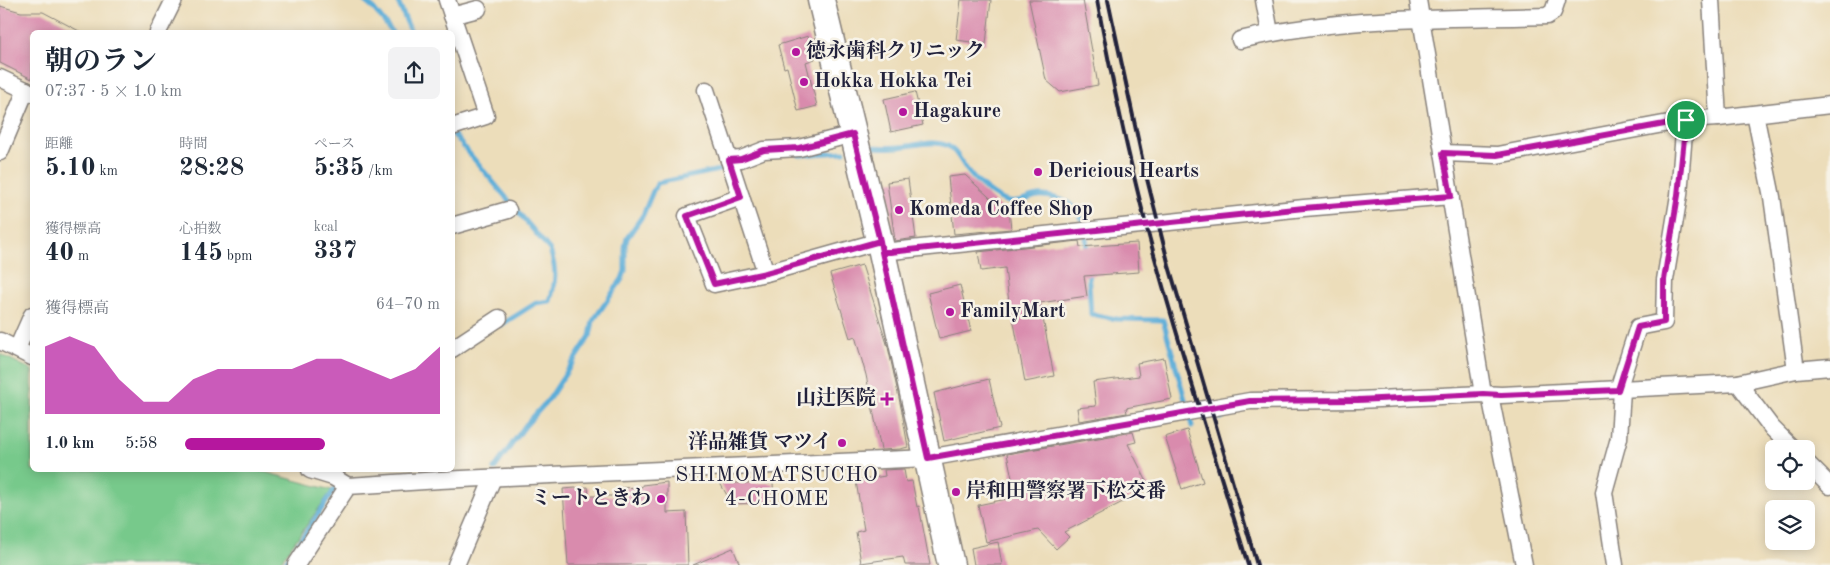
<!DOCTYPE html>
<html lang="ja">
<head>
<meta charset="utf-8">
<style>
	:root { --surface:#fff; --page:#f2f2f3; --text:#1f2937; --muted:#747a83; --accent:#b5179e }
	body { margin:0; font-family:"Old Standard TT","Noto Serif JP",serif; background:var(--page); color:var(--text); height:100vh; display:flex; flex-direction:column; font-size:19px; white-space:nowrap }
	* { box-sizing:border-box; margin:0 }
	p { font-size:16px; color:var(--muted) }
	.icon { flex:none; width:28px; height:28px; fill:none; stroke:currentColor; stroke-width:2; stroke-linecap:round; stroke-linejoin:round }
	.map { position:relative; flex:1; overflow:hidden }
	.panel { position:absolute; left:30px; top:30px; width:425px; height:442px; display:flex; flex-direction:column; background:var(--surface); border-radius:8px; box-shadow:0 2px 12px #0003 }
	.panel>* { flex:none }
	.buttons { position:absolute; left:1765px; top:440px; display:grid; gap:10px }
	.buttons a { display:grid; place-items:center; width:50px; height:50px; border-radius:8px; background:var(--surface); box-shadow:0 2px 12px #0003; font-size:25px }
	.pin { position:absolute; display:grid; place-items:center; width:42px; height:42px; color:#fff; margin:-21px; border:2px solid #fff; border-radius:50%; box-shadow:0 1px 5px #0007 }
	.round { display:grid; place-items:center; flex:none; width:52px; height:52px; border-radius:8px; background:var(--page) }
	.summary { display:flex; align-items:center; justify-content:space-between; height:85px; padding:0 15px }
	h1 { font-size:28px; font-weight:700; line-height:38px }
	.stats { display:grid; grid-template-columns:repeat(3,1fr); gap:8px; height:85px; padding:5px 15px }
	.stats div { display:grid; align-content:center }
	.stats b { font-size:25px; font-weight:700 }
	.stats small { font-size:14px; font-weight:400 }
	.stats p { font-size:14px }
	.chart { height:140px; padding:10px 15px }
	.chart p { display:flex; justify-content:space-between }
	.chart svg { width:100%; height:90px; margin-top:5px; fill:var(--accent); opacity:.7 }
	ul { padding:0 15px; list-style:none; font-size:16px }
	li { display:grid; grid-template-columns:80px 60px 1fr; align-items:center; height:38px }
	li i { height:12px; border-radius:6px; background:var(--accent) }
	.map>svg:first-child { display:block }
	.green { fill:#77c98b; stroke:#4c7663 }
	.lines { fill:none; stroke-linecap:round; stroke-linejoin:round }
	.stream { stroke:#5dadd8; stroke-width:5 }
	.building { fill:#d98bad }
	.street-casing { stroke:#87807a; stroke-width:19 }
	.primary-casing { stroke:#87807a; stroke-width:29 }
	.street { stroke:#fff; stroke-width:16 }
	.primary { stroke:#fff; stroke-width:26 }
	.rail { stroke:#22223b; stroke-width:4 }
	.route-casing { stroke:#fff; stroke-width:10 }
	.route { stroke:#b5179e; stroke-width:6 }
	.poi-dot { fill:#b5179e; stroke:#f7f3e8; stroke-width:2 }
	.labels { text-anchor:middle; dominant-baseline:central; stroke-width:5; stroke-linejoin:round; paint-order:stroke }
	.poi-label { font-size:20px; font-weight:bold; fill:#22223b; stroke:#f7f3e8; text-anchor:start }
	.neighbourhood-label { font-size:21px; letter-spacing:1px; fill:#22223b; stroke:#f7f3e8 }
</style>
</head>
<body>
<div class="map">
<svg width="1830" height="565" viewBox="0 0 1830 565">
	<rect width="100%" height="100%" fill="#f7f3e8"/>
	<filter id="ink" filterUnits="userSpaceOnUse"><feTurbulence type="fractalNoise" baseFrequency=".02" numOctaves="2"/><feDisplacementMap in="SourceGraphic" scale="10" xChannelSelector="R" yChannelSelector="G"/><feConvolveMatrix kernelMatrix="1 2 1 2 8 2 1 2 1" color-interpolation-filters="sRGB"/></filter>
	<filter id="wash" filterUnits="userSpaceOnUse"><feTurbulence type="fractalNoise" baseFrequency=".0096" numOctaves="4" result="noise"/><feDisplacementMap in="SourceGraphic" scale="20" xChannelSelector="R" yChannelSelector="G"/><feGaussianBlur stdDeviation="1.12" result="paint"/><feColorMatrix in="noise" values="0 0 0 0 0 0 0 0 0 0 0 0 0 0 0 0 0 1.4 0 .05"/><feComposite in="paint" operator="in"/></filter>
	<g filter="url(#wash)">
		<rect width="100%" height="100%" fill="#ecddba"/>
		<path class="green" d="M0,354L32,370V470H257L332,490L278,565H0Z"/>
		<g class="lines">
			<g class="stream">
				<path d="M363,0L374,9L392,32"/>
				<path d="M397,0L411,32"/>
				<path d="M453,134L550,250C557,271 556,281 550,301L536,303L501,325"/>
				<path d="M868,147C878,147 889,148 899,147C914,146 933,139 948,146C957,151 961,162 967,170C975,181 995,199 1009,202C1019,205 1028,197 1038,196C1049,195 1066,200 1074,207C1080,211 1081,217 1083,223"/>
				<path d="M799,155L844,152"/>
				<path d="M1086,236L1087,253"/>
				<path d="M1088,269L1091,314L1117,319L1163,320L1186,403"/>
				<path d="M1189,415L1192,426"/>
				<path d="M1221,418L1233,410"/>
				<path d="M494,469L525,426L549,399L590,336L593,321L622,279L625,271V247L627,238L643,215L653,191L658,183L724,169"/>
				<path d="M284,565L335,489"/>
			</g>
		</g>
		<g id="blocks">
			<g class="building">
				<path d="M961,0H991L986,44L956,40Z"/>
				<path d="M1029,0H1083L1098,85L1060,92L1046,80Z"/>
				<path d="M0,6L21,12H43L81,32H32V79L0,63Z"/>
				<path d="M808,36L815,59L806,62L817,106L798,111L787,67L784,68L778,45Z"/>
				<path d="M915,92L923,125L891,132L884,99Z"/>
				<path d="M965,175L999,206L1009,210L1011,229L954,234L948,177Z"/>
				<path d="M908,179L916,238L895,241L887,182Z"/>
				<path d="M1079,241L1080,247L1137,243L1139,272L1084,276L1087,296L1040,303L1054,376L1025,382L1012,312H1010L1005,268L981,271L978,252Z"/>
				<path d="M862,265L888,347L902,412L908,447L900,449L881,450L866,375L855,336L850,338L830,274Z"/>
				<path d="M960,285L971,331L939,339L928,293Z"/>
				<path d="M1164,358L1172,399L1126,408L1127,413L1079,421L1077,408L1096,406L1093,382L1139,376L1137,363Z"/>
				<path d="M989,379L1000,428L944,441L934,393Z"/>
				<path d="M1187,430L1203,482L1182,489L1165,437Z"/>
				<path d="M1133,432L1136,442L1128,444L1150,488L1064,532L1069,537L1056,549L1038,530L986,542L978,505L1016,497L1007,454Z"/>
				<path d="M904,469L906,482L912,481L917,507L919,506L930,565H905L903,557L861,563L856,532L864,530L856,481L885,476L884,470Z"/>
				<path d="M667,482V513L686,512L688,565H568L563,489L588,487L589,496H620V488L642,487V485Z"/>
				<path d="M720,483H773L774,503L732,504Z"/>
				<path d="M998,542L1002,565H974L971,548Z"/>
				<path d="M733,548L740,565H693Z"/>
			</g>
		</g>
	</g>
	<g filter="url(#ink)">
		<use href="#blocks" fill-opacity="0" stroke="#87807a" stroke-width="1"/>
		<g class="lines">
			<defs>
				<g id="street">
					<path d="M447,0L486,116L452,127"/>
					<path d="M1264,0L1270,33"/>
					<path d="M1418,0L1483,394"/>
					<path d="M1711,0L1718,118"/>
					<path d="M452,16L478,9"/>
					<path d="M158,32L174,0"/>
					<path d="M1240,40C1340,16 1444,19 1547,16L1553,12L1557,0"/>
					<path d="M0,78L32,93"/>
					<path d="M706,90L729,160L741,159L764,150L799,148L853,134"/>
					<path d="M1755,114L1772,197L1796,370"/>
					<path d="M0,152L26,90"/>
					<path d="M1443,153L1497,155L1685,120L1718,118L1830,105"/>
					<path d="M729,160L766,273"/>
					<path d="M741,197L687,216L714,284L766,273L880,241"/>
					<path d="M452,226L508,210"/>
					<path d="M882,252L1304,208L1451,196"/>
					<path d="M0,341L32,357"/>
					<path d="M17,349L32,315"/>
					<path d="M452,349L499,318"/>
					<path d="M1738,383L1772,428L1793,449"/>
					<path d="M1618,390L1638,327L1664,322L1665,280L1679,195L1685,120"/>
					<path d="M1490,395L1524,565"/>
					<path d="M1806,462L1830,486"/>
					<path d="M310,470L333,477L348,486L440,480L928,458L1250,401L1358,400L1483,394L1501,395L1738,383L1796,370L1830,367"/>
					<path d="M296,565L348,486"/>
					<path d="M456,565L493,478"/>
					<path d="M1615,565L1604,492L1619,438L1622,390"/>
				</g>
				<path id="primary" d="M821,0L882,252L951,565"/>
			</defs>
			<use href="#street" class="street-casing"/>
			<use href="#primary" class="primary-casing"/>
			<use href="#street" class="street"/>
			<use href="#primary" class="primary"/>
			<g class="rail">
				<path d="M1097,0C1111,76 1127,151 1146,225C1176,339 1214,452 1248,565"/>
				<path d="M1108,0L1144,167L1169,266L1257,565"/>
			</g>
		</g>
	</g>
	<g class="lines" filter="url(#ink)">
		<defs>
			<path id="route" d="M1686,120L1497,155L1443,153L1451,196L1304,208L890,252H882L880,241L766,273L714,284L687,216L741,197L729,160L741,159L764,150L799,148L853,134L880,241L882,252L928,458L1250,401L1358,400L1483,394L1501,395L1618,390L1638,327L1664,322V280L1678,195L1686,120"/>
		</defs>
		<use href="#route" class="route-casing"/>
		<use href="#route" class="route"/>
	</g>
	<g class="poi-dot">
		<circle cx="796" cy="52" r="5"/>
		<circle cx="804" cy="82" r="5"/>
		<circle cx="903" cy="112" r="5"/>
		<circle cx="1038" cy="172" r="5"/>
		<circle cx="899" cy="210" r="5"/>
		<circle cx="950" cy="312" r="5"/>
		<path d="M884.5 391.5h5v5h5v5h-5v5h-5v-5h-5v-5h5z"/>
		<circle cx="842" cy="443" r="5"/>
		<circle cx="956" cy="492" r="5"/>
		<circle cx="661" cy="499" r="5"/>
	</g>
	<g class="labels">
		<g class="poi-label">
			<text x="806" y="52">徳永歯科クリニック</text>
			<text x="814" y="82">Hokka Hokka Tei</text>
			<text x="913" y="112">Hagakure</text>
			<text x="1048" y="172">Dericious Hearts</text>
			<text x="909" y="210">Komeda Coffee Shop</text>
			<text x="960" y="312">FamilyMart</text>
			<text x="876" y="399" text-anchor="end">山辻医院</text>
			<text x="832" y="443" text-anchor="end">洋品雑貨 マツイ</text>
			<text x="966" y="492">岸和田警察署下松交番</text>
			<text x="651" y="499" text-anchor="end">ミートときわ</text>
		</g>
		<g class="neighbourhood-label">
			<text x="777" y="475">SHIMOMATSUCHO<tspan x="777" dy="24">4-CHOME</tspan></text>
		</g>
	</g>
</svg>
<div class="buttons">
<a><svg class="icon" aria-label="locate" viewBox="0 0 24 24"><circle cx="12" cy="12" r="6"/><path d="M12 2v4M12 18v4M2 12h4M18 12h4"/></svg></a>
<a><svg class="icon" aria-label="layers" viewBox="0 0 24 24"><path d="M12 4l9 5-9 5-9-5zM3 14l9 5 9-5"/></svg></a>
</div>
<div class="pin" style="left:1686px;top:120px;background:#1e9e55"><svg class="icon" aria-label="arrive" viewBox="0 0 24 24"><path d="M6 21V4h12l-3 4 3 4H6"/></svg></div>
<section class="panel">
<div class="summary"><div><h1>朝のラン</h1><p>07:37 · 5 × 1.0 km</p></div><a class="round"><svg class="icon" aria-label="share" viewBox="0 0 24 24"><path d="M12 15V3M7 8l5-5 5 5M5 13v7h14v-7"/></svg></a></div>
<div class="stats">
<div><p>距離</p><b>5.10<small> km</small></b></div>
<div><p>時間</p><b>28:28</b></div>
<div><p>ペース</p><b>5:35<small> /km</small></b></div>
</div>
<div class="stats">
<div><p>獲得標高</p><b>40<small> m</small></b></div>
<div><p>心拍数</p><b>145<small> bpm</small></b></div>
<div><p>kcal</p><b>337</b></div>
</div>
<div class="chart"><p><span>獲得標高</span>64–70 m</p>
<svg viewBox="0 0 160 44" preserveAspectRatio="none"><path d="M0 44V11L10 6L20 11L30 27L40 38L50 38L60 27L70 22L80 22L90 22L100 22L110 17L120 17L130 22L140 27L150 22L160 11V44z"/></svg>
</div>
<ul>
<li><b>1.0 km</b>5:58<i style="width:55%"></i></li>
</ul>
</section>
</div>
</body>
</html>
